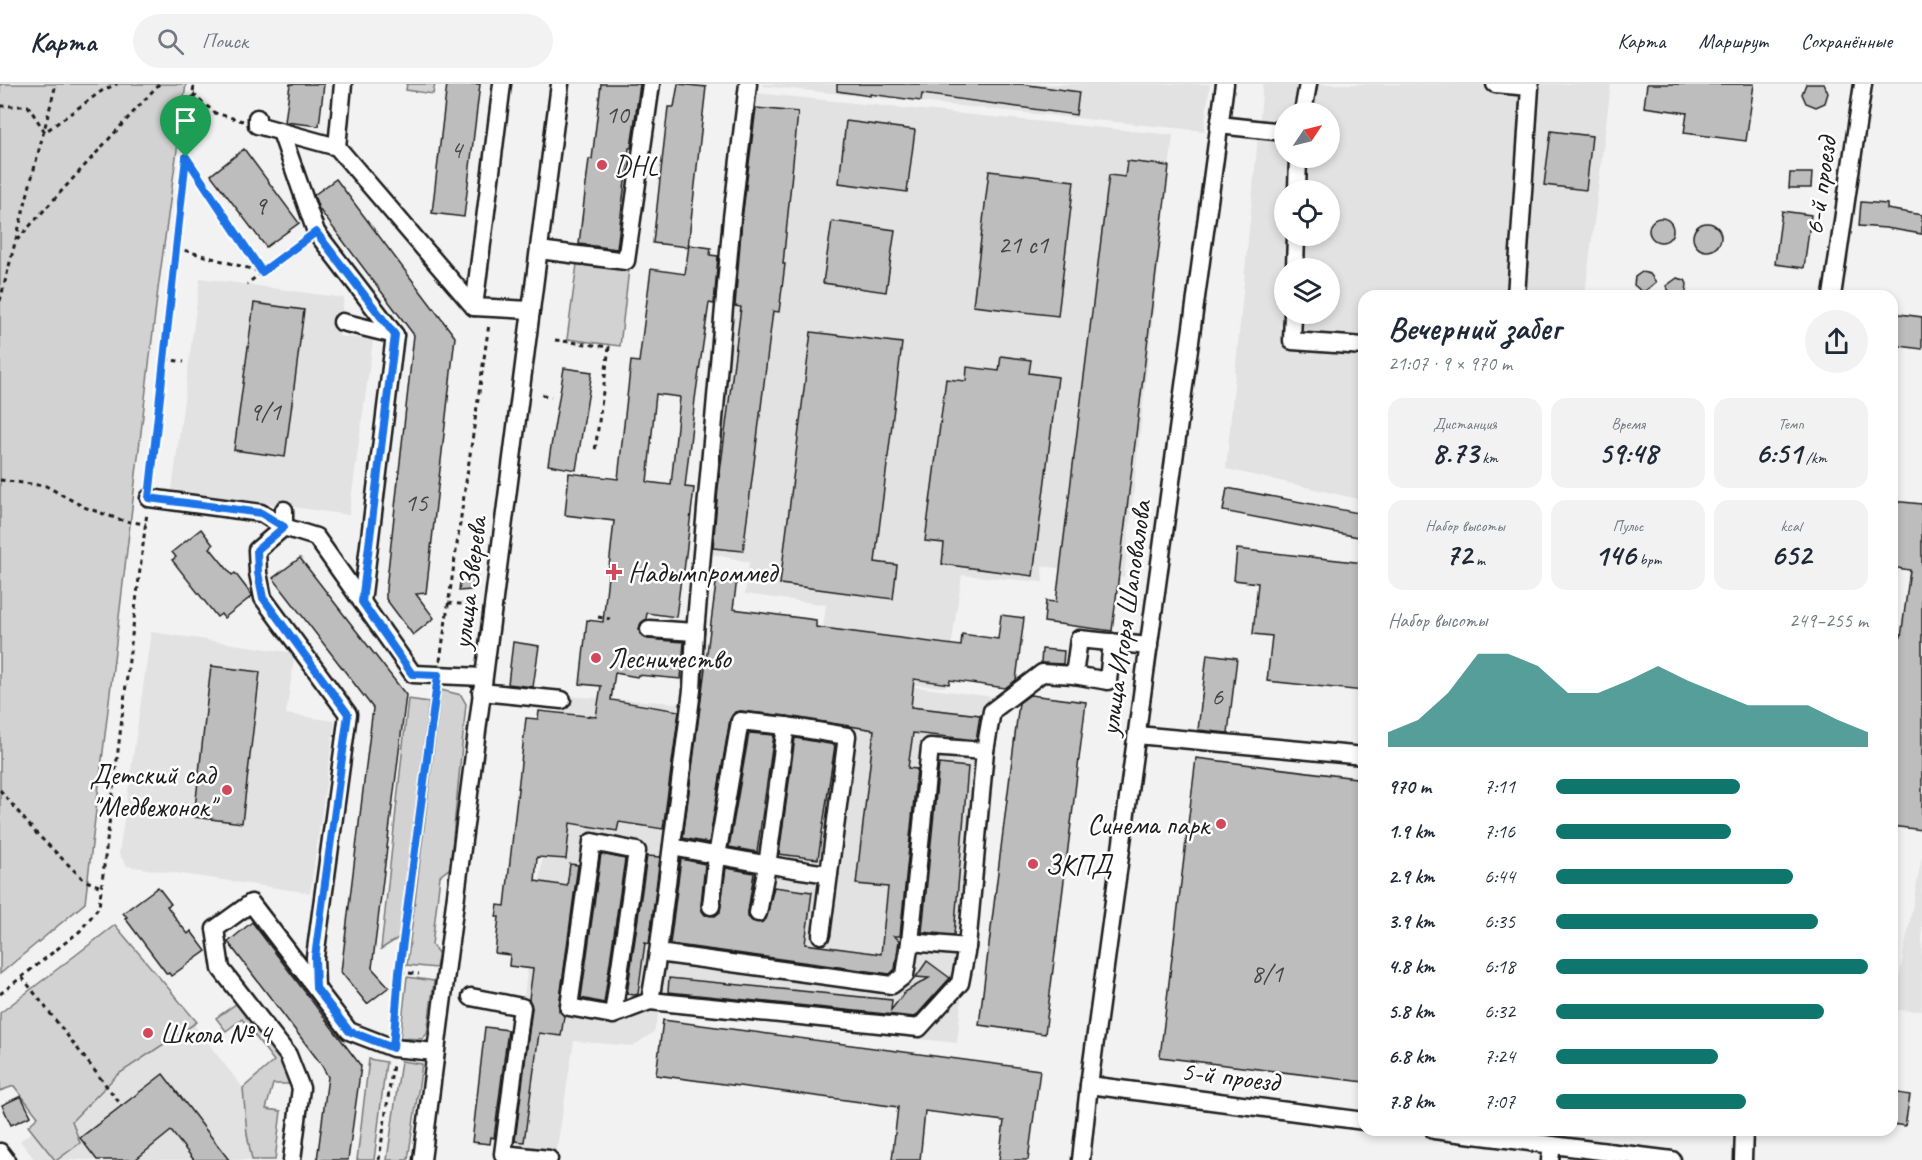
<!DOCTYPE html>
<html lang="ru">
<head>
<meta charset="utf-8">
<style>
	:root { --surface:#fff; --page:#f2f2f3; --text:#1f2937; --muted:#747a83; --line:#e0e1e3; --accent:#0f766e }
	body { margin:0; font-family:Caveat,sans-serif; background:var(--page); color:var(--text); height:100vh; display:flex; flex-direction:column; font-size:22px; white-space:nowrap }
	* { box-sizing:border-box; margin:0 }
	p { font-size:20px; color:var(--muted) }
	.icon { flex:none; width:33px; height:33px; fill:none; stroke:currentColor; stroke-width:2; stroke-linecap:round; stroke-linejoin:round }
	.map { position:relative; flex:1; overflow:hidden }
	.side { position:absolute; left:1358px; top:206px; width:540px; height:846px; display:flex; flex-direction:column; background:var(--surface); border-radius:18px; box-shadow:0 3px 9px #0003 }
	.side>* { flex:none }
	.needle { width:39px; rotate:55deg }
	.controls { position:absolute; left:1274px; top:18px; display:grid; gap:12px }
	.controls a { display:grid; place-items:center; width:66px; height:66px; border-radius:50%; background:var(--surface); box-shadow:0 3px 9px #0003; font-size:30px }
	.pin { position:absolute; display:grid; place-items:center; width:51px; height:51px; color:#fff; margin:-62px -26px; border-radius:50% 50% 50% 0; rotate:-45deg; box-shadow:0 0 6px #0007 }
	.pin .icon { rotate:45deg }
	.round { display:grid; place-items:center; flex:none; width:63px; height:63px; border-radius:32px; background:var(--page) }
	.summary { display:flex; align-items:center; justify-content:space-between; height:102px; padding:0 30px }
	h1 { font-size:33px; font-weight:700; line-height:45px }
	.stats { display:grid; grid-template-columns:repeat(3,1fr); gap:9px; height:102px; padding:6px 30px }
	.stats div { display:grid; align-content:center; border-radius:15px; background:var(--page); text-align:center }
	.stats b { font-size:30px; font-weight:700 }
	.stats small { font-size:16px; font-weight:400 }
	.stats p { font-size:16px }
	.chart { height:168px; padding:12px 30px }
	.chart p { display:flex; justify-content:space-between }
	.chart svg { width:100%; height:108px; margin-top:6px; fill:var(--accent); opacity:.7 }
	ul { padding:0 30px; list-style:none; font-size:20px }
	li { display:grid; grid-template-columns:96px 72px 1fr; align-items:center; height:45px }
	li i { height:15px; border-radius:8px; background:var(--accent) }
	header { display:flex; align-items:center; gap:36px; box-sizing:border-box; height:84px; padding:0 30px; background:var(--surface); border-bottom:2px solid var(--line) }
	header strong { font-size:28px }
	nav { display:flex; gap:33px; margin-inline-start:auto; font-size:21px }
	.search { width:420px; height:54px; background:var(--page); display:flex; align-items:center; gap:15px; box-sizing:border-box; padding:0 21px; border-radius:33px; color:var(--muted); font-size:22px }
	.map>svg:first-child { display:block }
	.built { fill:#e2e2e2; fill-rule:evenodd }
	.green { fill:#d2d2d2; stroke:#777; stroke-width:1.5 }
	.building { fill:#bdbdbd; stroke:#1c1c1c; stroke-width:1.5; fill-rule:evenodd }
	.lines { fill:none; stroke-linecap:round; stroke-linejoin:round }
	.minor-casing { stroke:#1c1c1c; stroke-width:21 }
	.path { stroke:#1c1c1c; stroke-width:3; stroke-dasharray:4.5 4.5; stroke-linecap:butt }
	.minor { stroke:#fff; stroke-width:16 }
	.route-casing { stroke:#fff; stroke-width:12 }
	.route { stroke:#1a73e8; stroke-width:8 }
	.poi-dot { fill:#d1495b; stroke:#fff; stroke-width:2 }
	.labels { text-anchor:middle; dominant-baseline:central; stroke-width:5; stroke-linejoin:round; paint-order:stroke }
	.number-label { font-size:26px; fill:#444 }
	.poi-label { font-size:28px; fill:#1c1c1c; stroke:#fff; text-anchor:start }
	.street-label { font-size:28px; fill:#1c1c1c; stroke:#fff }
</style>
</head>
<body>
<header>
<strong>Карта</strong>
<div class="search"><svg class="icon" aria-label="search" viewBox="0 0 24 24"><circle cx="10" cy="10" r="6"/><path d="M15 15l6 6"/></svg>Поиск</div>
<nav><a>Карта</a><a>Маршрут</a><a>Сохранённые</a></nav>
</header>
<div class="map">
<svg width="1922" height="1076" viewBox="0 0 1922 1076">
	<rect width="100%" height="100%" fill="#f2f2f2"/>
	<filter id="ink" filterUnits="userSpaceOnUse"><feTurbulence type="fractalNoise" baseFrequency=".0167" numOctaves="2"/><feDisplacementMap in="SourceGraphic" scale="12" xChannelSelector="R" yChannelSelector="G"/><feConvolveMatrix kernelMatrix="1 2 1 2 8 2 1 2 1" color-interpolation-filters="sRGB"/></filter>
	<g filter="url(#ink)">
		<g class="built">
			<path d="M762,0H1210L1204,47L762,2Z"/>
			<path d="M1263,0H1611L1585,211L1364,212L1363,416L1226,385ZM1284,28H1329V74H1284ZM1284,106H1329V152H1284ZM1284,184H1329V230H1284Z"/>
			<path d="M745,8L1173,51L1124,493L1042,482L1043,498L962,491L945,603L886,599L993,613L957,959L659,927L654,948L633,962L574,957L555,1076L503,1070L564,612L695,620L700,577L817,591L826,521L745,510L749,478L706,469Z"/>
			<path d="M200,194L344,214L339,252L373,256L349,431L172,406Z"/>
			<path d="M151,548L295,569L286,630L335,637L310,809L127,782L119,770Z"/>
			<path d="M1922,772V927L1893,926Z"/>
			<path d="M161,899L279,1050L250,1073L252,1076H35L20,1057L54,1031Z"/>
		</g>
		<g class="green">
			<path d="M0,0H186L158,205L85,819L0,890Z"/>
			<path d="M407,0H435L433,10L406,6Z"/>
			<path d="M577,180L629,185L620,262L567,255Z"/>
			<path d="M441,606L461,611L466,620L450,784L440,792L432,861L439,870L436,884L407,881Z"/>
			<path d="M408,615L429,618L400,853L381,865Z"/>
			<path d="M115,841L197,938L117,991L72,1037L80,1059L57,1076H55L28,1042L38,1033L14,1002L0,1007V929Z"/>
			<path d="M407,893L434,897L427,950L422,955L400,954Z"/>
			<path d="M243,915L293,989L290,1000H273L266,1025L281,1027L275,1076H252L247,1050L243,1004L274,977L242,935L226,947L216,934Z"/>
			<path d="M369,975L386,978L374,1076H357Z"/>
			<path d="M401,977L422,980L408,1076H387Z"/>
		</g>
		<g class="building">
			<path d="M290,0H324L319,42L285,38Z"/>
			<path d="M447,0H480L464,133L432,129Z"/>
			<path d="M601,0H640L631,64H629L617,165L579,160L589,75H592Z"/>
			<path d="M678,0L706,3L688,163L653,159L668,23H674Z"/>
			<path d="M837,0H1021L1079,8L1076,31L922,10L921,17L870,10V12L837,7Z"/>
			<path d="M1647,0H1754L1746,57L1684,49L1687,29L1644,23Z"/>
			<path d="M1806,0H1824L1828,9L1825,19L1816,23L1806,19L1802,10Z"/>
			<path d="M756,24L798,28L783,180H785L779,228L773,227L743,467L713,464L718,404L741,223L735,222L742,135Z"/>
			<path d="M846,37L915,46L907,108L839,99Z"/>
			<path d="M1551,47L1592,52L1586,106L1544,101Z"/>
			<path d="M244,65L299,139L266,163L211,91Z"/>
			<path d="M1127,77L1169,82L1112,547L1044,538L1046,517L1056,518L1109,91L1125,93Z"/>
			<path d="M989,87L1074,97L1058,232L973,222Z"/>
			<path d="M1790,89H1812L1811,104H1789Z"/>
			<path d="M336,95L455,253L426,509L416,510L434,534L413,551L386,515V505L414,251L319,125L314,111Z"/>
			<path d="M1861,118L1887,120V125L1922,131V150L1886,144L1859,142Z"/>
			<path d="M1782,127L1811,131L1804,184L1775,180Z"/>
			<circle cx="1661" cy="146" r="12"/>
			<path d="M832,137L895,146L886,208L823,199Z"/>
			<circle cx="1707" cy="153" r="14"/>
			<path d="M689,161L711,164L710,171L718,172L714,220L709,219L695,315L685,403L694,404L684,487H682L676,533L647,529L646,535L641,539L639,545L640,550L648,555L684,558L681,595L638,591L637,593L615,589L611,616L679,627L663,745L619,738L617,747L570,739L566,775L537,773L535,797L567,802L570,780L578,781L559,922V927L564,932L561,952L539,949L524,1058L515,1057L532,924L529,915L533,885L509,882L510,871L495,869L499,833H496L498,821L505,822L526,634L538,635L539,627L596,633L601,602L580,600L587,536L603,538L614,437L565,431L569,389L618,395L631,277L639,278L651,185L685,190ZM656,310L680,313L671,401L647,398Z"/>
			<path d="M1642,188L1650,190L1656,198L1645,207H1641L1634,201L1635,193Z"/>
			<path d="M1677,194L1685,196L1687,200L1686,208L1683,212H1672L1666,202Z"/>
			<path d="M254,219L304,226L285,373L234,366Z"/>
			<path d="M1892,229L1922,233V265L1892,261Z"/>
			<path d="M811,248L902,259L875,478L897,481L893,515L780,500Z"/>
			<path d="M1001,272L1031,276L1029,289L1058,293L1033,492L942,480L944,459L925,457L946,295L966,297L967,283L999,287Z"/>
			<path d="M564,284L592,288L576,386L548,381Z"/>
			<path d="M1227,404L1364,430V454L1223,427Z"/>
			<path d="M1892,417L1922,420V746L1892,742V633L1895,608H1892V552L1901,553L1910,486L1892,483Z"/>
			<path d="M201,445L213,461L210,464L232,491L235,489L251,510L252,512L224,534L221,530L217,533L172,476L176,473L172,468Z"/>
			<path d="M1237,465L1364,479V607L1267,597L1272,552L1253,550L1258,499L1234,496Z"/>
			<path d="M300,474L406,611L372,884L389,903L367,920L341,888L373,624L273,494Z"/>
			<path d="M461,490L477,492L476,502L471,506L459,507Z"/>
			<path d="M717,492L737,495L733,525L816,536V543L961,562L962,550L998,555L1001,531L1024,534L1016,596L1005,604L950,596L949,600L914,595L911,623L980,631L976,656L913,649L908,684L917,685L900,852H894L899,856L895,885L890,890L670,860L681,775L705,780L701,821L702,827L705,831L715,832L720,828L726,784L754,789L748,827V833L752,837L761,839L766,835L774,803L812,808L805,860L881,870L888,803L856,800L874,646L787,632L741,627L735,628L730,635L709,759L683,754Z"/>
			<path d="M513,558L539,562L533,603L508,600Z"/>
			<path d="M1042,565L1064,567L1063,580L1041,579Z"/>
			<path d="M1207,570L1237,574L1228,649L1198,646Z"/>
			<path d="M211,582L260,588L242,739L194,733Z"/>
			<path d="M1030,611L1086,618L1045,950L979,941L1019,619Z"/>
			<path d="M749,649L774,651L757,768L729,763Z"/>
			<path d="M795,654L835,661L818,775L779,770Z"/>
			<path d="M1196,674L1364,695V998L1160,973Z"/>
			<path d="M939,680L968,683L954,851L922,848Z"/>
			<path d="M601,770L625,775L604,919L581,914Z"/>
			<path d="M647,772L660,773L649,860L645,859L638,910L635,911L627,910Z"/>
			<path d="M158,803L171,820L167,822L179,839L188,850L191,847L206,867L171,892L169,889L167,890L125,834L127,833L123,829Z"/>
			<path d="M252,838L361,982L348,1076H317L328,993L321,980L228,858Z"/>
			<path d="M927,877L950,894L915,933L668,908L669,894L892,916L891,926L905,908L929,894L916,893Z"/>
			<path d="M663,936L1040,986L1028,1076H999L1004,1037L925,1027L920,1076H892L898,1023L656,991Z"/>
			<path d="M485,943L508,946L494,1054L491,1053L490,1060L472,1058Z"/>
			<path d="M163,990L229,1076H194L171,1047L135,1076H97L80,1054Z"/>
			<path d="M1892,1008L1910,1011L1905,1042L1892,1040Z"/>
			<path d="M21,1012L31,1032L11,1041L2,1021Z"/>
		</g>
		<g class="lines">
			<defs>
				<g id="minor">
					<path d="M502,0L474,223L531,226"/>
					<path d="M748,0L732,134L695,548L692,606L658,869L892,901L905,891L910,858L930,663L985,667L992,627L1042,589L1074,591L1079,555L1149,562"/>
					<path d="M1495,0L1530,3L1516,212"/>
					<path d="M1303,28L1308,0"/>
					<path d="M257,34V41L337,63L474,223"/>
					<path d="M1219,41L1284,48"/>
					<path d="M281,48L316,148L395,251L362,518"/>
					<path d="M337,63L343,0"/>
					<path d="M1297,106L1298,74"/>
					<path d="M539,166L626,177L651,0"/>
					<path d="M1295,184L1296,152"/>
					<path d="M1832,212L1863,0"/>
					<path d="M1293,230L1292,257L1364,262"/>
					<path d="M342,238L395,251"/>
					<path d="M149,414L261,429L284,443V426"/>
					<path d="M649,545L695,548"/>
					<path d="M1074,591L1108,597L1112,558"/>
					<path d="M481,608L562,616"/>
					<path d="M1137,651L1364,672"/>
					<path d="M672,763C724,773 776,783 829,790L847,652L786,642L740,637L717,772L711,822"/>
					<path d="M758,829L767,782L786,642"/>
					<path d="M821,851L829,790"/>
					<path d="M910,858L967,863"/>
					<path d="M316,904L315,873L348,630L263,514L258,489L257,466L284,443L316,453L413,590L483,593"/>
					<path d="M471,913L522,923L503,1070L549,1075"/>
					<path d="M650,917L658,869"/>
					<path d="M613,931L569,923L592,758L637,767L613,931L650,917L919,944L960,899L967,863L985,667"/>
					<path d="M1089,1001L1364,1037"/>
					<path d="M1434,1046L1672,1076"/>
					<path d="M0,1068L6,1076"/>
					<path d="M292,1076L301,1004L288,971L221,885L215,845L251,819L349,947L393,964L435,968"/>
					<path d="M422,1076L560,0"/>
					<path d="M1081,1076L1089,1001L1225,0"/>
					<path d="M1550,1076L1552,1061"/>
					<path d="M1743,1076L1744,1046"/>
				</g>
			</defs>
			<use href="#minor" class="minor-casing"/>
			<g class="path">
				<path d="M193,10L215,29L243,37"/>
				<path d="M0,22H28L45,48L103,6L117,0"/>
				<path d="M187,75L262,188L304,157"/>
				<path d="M17,156L159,0"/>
				<path d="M176,164L262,188L247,200"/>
				<path d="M0,217L56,0"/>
				<path d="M555,256L609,263L595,367"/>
				<path d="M165,275L184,278"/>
				<path d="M542,311L551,313"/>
				<path d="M0,396L46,402L84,423L124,437L146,440"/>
				<path d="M151,401L194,0"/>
				<path d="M448,519L472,521"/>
				<path d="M598,533L610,535"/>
				<path d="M440,577L489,240"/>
				<path d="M0,706L35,748L84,796L101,803"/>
				<path d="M400,888L419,890"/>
				<path d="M22,893L122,1022"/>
				<path d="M0,910L80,847L99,823L147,428"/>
				<path d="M394,949L400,888L436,604"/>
				<path d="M379,1076L393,980"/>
			</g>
			<use href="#minor" class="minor"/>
		</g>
	</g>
	<g class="lines" filter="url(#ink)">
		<defs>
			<path id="route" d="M186,73L262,188L316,148L395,251L362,518L412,590L438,591L399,888L393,964L349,947L316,904L315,873L348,630L263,514L258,489L257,466L284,443L261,429L149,414Z"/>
		</defs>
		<use href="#route" class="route-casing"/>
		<use href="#route" class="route"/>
	</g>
	<g class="poi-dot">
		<circle cx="602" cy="81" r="6"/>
		<path d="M611 479h6v6h6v6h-6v6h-6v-6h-6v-6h6z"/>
		<circle cx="596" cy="574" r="6"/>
		<circle cx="227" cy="706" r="6"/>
		<circle cx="1221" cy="740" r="6"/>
		<circle cx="1033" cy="780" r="6"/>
		<circle cx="148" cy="949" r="6"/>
	</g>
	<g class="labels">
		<g class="number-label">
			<text x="617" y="30">10</text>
			<text x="456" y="65">4</text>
			<text x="260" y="121">9</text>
			<text x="1023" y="160">21 с1</text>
			<text x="265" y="327">9/1</text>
			<text x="416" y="418">15</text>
			<text x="1217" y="612">6</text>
			<text x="1267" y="889">8/1</text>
		</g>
		<g class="poi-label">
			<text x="614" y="81">DHL</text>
			<text x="628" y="488">Надымпроммед</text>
			<text x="608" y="574">Лесничество</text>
			<text x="215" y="690" text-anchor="end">Детский сад<tspan x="215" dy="32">"Медвежонок"</tspan></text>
			<text x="1209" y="740" text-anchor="end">Синема парк</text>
			<text x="1045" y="780">ЗКПД</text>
			<text x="160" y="949">Школа № 4</text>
		</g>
		<g class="street-label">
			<text transform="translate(1820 102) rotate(-82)">6-й проезд</text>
			<text transform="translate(469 499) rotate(-83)">улица Зверева</text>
			<text transform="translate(1125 534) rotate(-82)">улица Игоря Шаповалова</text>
			<text transform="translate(1230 992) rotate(7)">5-й проезд</text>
		</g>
	</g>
</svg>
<div class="controls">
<a><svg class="needle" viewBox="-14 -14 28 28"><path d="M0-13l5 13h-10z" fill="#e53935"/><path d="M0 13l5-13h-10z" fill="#747a83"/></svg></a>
<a><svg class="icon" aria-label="locate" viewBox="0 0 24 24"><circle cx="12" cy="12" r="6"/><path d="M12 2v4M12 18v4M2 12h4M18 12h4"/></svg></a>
<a><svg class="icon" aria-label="layers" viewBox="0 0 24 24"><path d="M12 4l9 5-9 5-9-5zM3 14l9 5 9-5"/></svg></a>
</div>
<div class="pin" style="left:186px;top:73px;background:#1e9e55"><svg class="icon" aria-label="arrive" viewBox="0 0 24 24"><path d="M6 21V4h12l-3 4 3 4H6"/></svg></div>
<section class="side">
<div class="summary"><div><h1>Вечерний забег</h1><p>21:07 · 9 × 970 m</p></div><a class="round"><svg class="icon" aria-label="share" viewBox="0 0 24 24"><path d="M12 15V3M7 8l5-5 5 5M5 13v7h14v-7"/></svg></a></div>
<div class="stats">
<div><p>Дистанция</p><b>8.73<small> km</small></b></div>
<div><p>Время</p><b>59:48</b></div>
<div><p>Темп</p><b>6:51<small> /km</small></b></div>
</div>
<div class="stats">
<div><p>Набор высоты</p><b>72<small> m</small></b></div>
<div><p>Пульс</p><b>146<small> bpm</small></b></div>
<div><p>kcal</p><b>652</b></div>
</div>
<div class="chart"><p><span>Набор высоты</span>249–255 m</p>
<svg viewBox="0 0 160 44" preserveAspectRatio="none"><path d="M0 44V38L10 33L20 22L30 6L40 6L50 11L60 22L70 22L80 17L90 11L100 17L110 22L120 27L130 27L140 27L150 33L160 38V44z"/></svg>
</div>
<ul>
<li><b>970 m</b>7:11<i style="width:59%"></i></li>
<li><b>1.9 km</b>7:16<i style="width:56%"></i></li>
<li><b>2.9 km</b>6:44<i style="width:76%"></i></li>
<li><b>3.9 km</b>6:35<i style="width:84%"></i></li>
<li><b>4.8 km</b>6:18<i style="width:100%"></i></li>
<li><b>5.8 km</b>6:32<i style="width:86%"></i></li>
<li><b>6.8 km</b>7:24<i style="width:52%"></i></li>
<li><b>7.8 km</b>7:07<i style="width:61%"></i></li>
</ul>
</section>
</div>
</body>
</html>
